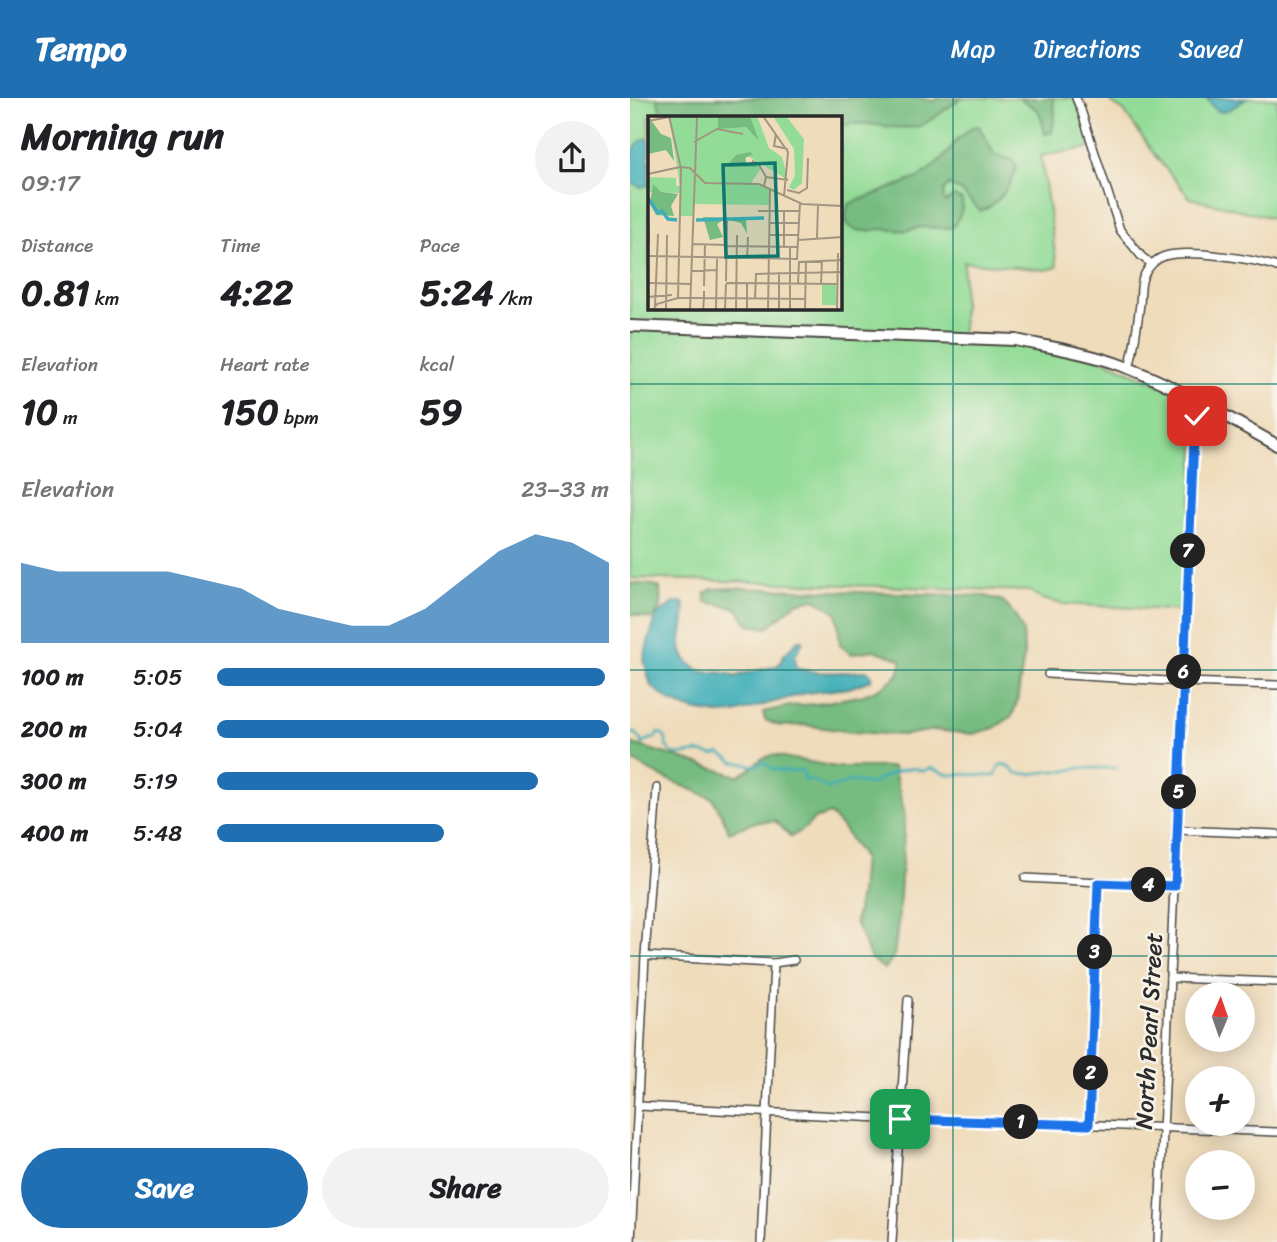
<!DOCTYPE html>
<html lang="en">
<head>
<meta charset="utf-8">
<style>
	:root { --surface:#fff; --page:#f2f2f2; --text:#202124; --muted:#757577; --accent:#1f6fb2 }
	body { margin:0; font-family:Sriracha,sans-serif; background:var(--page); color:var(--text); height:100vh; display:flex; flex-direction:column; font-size:26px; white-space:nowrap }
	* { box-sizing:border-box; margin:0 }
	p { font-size:23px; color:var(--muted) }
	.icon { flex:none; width:38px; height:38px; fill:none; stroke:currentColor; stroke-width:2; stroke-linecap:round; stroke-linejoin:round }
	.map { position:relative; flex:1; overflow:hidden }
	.details { display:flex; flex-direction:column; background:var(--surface); width:630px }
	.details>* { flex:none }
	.needle { width:46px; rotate:2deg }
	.fabs { position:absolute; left:555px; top:884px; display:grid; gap:14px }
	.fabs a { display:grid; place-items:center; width:70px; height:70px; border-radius:50%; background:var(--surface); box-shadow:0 4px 18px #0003; font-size:35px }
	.pin { position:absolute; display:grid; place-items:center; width:60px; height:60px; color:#fff; margin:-30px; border-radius:14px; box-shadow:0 4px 10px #0006 }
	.km { position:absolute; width:35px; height:35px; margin:-18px; border-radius:50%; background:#222; color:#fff; font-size:19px; line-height:35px; text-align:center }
	.round { display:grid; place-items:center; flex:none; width:74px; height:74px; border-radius:37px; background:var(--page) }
	.overview { display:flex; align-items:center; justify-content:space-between; height:119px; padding:0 21px }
	h1 { font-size:38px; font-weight:800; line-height:52px }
	.metrics { display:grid; grid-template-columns:repeat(3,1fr); gap:10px; height:119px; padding:7px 21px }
	.metrics div { display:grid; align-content:center }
	.metrics b { font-size:35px; font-weight:800 }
	.metrics small { font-size:19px; font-weight:400 }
	.metrics p { font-size:19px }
	.chart { height:196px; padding:14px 21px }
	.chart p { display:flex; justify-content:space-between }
	.chart svg { width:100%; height:126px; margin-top:7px; fill:var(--accent); opacity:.7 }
	.button { display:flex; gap:14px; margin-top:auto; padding:14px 21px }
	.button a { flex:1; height:80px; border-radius:42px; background:var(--accent); color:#fff; font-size:28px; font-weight:800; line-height:80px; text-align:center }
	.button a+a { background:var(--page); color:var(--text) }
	ul { padding:0 21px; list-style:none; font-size:23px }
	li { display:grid; grid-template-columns:112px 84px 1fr; align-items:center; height:52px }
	li i { height:18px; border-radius:9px; background:var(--accent) }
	header { display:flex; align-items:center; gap:42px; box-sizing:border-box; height:98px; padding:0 35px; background:var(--accent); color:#fff }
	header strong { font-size:33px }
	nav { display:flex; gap:38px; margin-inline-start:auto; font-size:24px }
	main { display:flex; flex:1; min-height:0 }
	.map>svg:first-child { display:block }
	.green { fill:#93dc97; stroke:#5f8461; stroke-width:2; fill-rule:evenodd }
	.forest { fill:#76bc80; stroke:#507456; stroke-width:2 }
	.water { fill:#3daeb8; stroke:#346c72; stroke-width:2 }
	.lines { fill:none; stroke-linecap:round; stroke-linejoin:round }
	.stream { stroke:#3daeb8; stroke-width:2.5 }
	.minor-casing { stroke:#484641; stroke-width:10 }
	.secondary-casing { stroke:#484641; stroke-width:14 }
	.minor { stroke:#fff; stroke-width:7 }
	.secondary { stroke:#fff; stroke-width:10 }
	.route-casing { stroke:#fff; stroke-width:14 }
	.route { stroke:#1a73e8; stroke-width:9 }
	.grid { fill:none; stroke:#0f766e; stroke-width:2; stroke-opacity:0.55 }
	.labels { text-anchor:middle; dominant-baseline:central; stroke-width:5; stroke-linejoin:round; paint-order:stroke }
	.street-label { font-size:24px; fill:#2b2b2b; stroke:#f7f3e8 }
	.inset-river { fill:none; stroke:#3daeb8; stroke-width:3.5 }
	.inset-road { fill:none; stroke:#a19581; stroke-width:2 }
	.view { fill:#0f766e; fill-opacity:0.15; stroke:#0f766e; stroke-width:3.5 }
	.inset-edge { fill:none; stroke:#2b2b2b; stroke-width:3.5 }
</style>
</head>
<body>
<header>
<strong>Tempo</strong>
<nav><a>Map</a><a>Directions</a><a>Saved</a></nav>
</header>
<main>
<section class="details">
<div class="overview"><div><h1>Morning run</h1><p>09:17</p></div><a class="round"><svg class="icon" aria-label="share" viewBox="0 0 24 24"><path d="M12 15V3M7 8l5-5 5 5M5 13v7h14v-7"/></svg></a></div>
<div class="metrics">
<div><p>Distance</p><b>0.81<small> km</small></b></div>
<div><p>Time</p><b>4:22</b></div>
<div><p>Pace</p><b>5:24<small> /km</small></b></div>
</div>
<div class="metrics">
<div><p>Elevation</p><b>10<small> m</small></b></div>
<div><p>Heart rate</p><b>150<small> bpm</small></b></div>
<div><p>kcal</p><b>59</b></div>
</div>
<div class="chart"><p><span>Elevation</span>23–33 m</p>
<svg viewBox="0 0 160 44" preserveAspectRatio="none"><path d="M0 44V16L10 19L20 19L30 19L40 19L50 22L60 25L70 32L80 35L90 38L100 38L110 32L120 22L130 12L140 6L150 9L160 16V44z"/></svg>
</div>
<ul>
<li><b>100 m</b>5:05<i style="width:99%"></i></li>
<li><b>200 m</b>5:04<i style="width:100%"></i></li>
<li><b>300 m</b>5:19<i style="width:82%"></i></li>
<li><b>400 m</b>5:48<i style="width:58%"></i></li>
</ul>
<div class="button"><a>Save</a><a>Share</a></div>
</section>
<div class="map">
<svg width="647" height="1144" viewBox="0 0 647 1144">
	<rect width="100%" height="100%" fill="#f7f3e8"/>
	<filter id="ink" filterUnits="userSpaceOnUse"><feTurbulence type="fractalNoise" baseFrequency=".0143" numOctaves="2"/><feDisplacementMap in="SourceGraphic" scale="14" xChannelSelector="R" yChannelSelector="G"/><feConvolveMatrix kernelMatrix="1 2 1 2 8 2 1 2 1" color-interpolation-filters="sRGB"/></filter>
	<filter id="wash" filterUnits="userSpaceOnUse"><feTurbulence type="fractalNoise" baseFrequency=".00686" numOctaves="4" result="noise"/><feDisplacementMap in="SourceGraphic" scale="28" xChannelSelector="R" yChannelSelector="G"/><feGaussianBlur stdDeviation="1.57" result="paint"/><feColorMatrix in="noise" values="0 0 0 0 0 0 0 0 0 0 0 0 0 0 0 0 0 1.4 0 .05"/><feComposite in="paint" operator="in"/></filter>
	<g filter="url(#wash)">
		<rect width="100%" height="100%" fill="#efdcbb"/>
		<g class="green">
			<path d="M0,0H280V7L328,0H445L463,49L411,58L427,169L416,172L334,164L332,240L386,242L467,259L574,306L567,318L555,513L433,506L412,501L400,493L0,480ZM19,19H210V210H19Z"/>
			<path d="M477,0H647V121L560,100L526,59L494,13L483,6Z"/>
		</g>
		<g class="forest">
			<path d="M27,0H293L302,3L310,0H331C323,6 297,26 289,28C262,34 236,20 210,28V19H32Z"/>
			<path d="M388,0H423L425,17L422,34L415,36C411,13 410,11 388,0Z"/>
			<path d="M349,28L364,56L382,62L386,66C386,82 366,110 350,113L330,92L319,87L314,92L313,102L315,104L324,98L332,102C334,113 328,120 323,129C311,132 306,129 295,129C289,129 284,131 278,132C269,133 259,131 250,131C244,132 239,133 233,133C215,132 212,120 219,106L290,79L314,59L327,42L342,29Z"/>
			<path d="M0,485L23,487L30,490C30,504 33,511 22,521L0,516Z"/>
			<path d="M102,490L355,498L373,503L386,519L393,534L394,557L387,604L382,618L364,630L343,636L304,632L275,637L222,634L174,627L150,628L135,622L133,614L160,608L186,606L234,597L252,589L268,577L272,562L244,552L221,556L210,547L207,515L185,501L166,505L137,530L119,527L107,510L76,504L75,495L82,491Z"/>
			<path d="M0,645L108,678L120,671L131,661L142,657L206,669H263L275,717L268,827L264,857L255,871L241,861L225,824L230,796L233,760L213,730L200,716L184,721L175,730L161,739L145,723L125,724L99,734L92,717L82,700L30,678L0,661Z"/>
		</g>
		<g class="water">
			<path d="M577,0H618C601,9 590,26 577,0Z"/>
			<path d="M13,41H19V86C11,92 7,88 0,83C0,66 0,50 13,41Z"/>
			<path d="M51,504L54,506C58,525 42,549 59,565C60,565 67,571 68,572C80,577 94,571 105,579C120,572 135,573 150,566L153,558L168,542H173V544L165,557L166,570C189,577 212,574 237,573L242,577L241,582L219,590L176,595L105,615L88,616L63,612L40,603L21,588L14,562L18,544L27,517L44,505Z"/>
		</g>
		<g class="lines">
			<path class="stream" d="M0,636L6,635L13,646L17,642L25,640L28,635L32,636L36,641V648L41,654L47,657L69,654L84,657L90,655L104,664L127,668L133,664L143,671L163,674L170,672L173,673L175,683L181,681L198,690L212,687L219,683L243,686L249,681L268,673L282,670L294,673L300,670L320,677L336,676L362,678L366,677L368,669L372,666L378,668L386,675L400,676L424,673H437L446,670H487"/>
		</g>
	</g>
	<g filter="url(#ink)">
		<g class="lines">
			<defs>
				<g id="minor">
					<path d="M446,0L451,12L490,132L512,159L522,166"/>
					<path d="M499,270C505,249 507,228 510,206C511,198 510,187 513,180C517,170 525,161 535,158C558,151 624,161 647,169"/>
					<path d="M418,576L554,584L647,587"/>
					<path d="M547,732L647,736"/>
					<path d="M395,780L545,788"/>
					<path d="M15,858L144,865L164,862"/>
					<path d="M540,880L647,884"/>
					<path d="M9,1008L270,1021L417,1025L647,1034"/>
					<path d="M459,1027L468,785"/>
					<path d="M1,1144L15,858L27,690"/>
					<path d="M131,1144L144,865"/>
					<path d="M262,1144L278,902"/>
					<path d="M528,1144C541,871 552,598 565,325L574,306"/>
				</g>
				<path id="secondary" d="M0,228L386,242C419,249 453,254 485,265C542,285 594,318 647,347"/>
			</defs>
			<use href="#minor" class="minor-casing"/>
			<use href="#secondary" class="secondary-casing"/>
			<use href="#minor" class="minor"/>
			<use href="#secondary" class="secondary"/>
		</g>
	</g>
	<g class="lines" filter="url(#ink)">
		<defs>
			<path id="route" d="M270,1021L459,1027L468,785L545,788C551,633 557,479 565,325L567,318"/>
		</defs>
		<use href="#route" class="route-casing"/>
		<use href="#route" class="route"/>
	</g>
	<path class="grid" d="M323,0V1144M0,286H647M0,572H647M0,858H647"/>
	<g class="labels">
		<g class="street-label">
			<text transform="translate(519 933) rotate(-87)">North Pearl Street</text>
		</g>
	</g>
	<g transform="translate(18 18)">
		<rect width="194" height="194" fill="#efdcbb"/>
		<path d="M21,0H109L121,32L134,41L140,64L98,39V49L106,47L113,52L103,67L122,72L121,89L45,88V100H32V77L1,76V61L28,62V70H32ZM125,0H138L156,23L154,67L146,74L141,71L147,60L146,33ZM174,168L188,169V189H174Z" fill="#93dc97"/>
		<path d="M0,0L13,18L23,22L26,45L18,34L0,38ZM70,0H102L111,25L98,11L70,13ZM102,36L105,38L97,42L98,48L107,46L109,51H78L88,39ZM5,68L13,76L30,78L23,90L26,100L8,99L2,88ZM55,101L98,102L99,118L93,107L77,103L69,108L75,121L62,124Z" fill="#76bc80"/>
		<path class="inset-river" d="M0,82L10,97L14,95L20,103L29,104M48,104L116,102"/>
		<path class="inset-road" d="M21,0L33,52L30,182H56L55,194M115,0L140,36L136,80M0,5L21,1M128,18L126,30L140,33M46,26L69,13L95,18M104,45L110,47L118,61L116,70M32,51L42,52L57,67L111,68L154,88L195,90M0,58L32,51M118,61L140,64M139,74L151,77L159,72L160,42M110,95H151M0,101L1,127M121,107H150M121,119H150M169,122L170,89M150,124L195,121M44,128L79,129M79,130L150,131M136,131V95M0,140L149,143L152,87M99,143L100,121M43,155L68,154M78,165L79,105M0,167L43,168M78,167L189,168M150,168L151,146L195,144M173,168L174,144M56,170L57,128M56,175V182L157,183M0,181L24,179M107,183L108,158L195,156M7,190L10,118M5,194L9,188L30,182M18,194L19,119M42,194L49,2M68,194L69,143M77,194L78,168M88,194L89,119M99,194V168M120,194L122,74M131,194V156M142,194V131M157,194L158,145M189,194L190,137"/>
		<path class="view" d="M127,47L130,140L78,141L75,49Z"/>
		<rect width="194" height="194" class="inset-edge"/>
	</g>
</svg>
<div class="fabs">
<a><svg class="needle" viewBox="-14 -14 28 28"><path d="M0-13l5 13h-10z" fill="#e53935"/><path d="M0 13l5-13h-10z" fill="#757577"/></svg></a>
<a>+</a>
<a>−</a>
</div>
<div class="pin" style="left:270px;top:1021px;background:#1e9e55"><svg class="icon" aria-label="arrive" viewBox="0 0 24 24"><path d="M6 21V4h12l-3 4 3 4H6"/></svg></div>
<div class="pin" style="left:567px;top:318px;background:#d93025"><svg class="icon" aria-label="check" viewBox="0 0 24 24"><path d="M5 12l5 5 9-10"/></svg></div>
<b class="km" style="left:391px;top:1024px">1</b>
<b class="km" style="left:461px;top:975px">2</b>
<b class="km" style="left:465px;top:854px">3</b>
<b class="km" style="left:519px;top:787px">4</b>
<b class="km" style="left:549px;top:694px">5</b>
<b class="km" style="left:554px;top:574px">6</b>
<b class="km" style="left:558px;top:453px">7</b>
</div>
</main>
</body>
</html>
